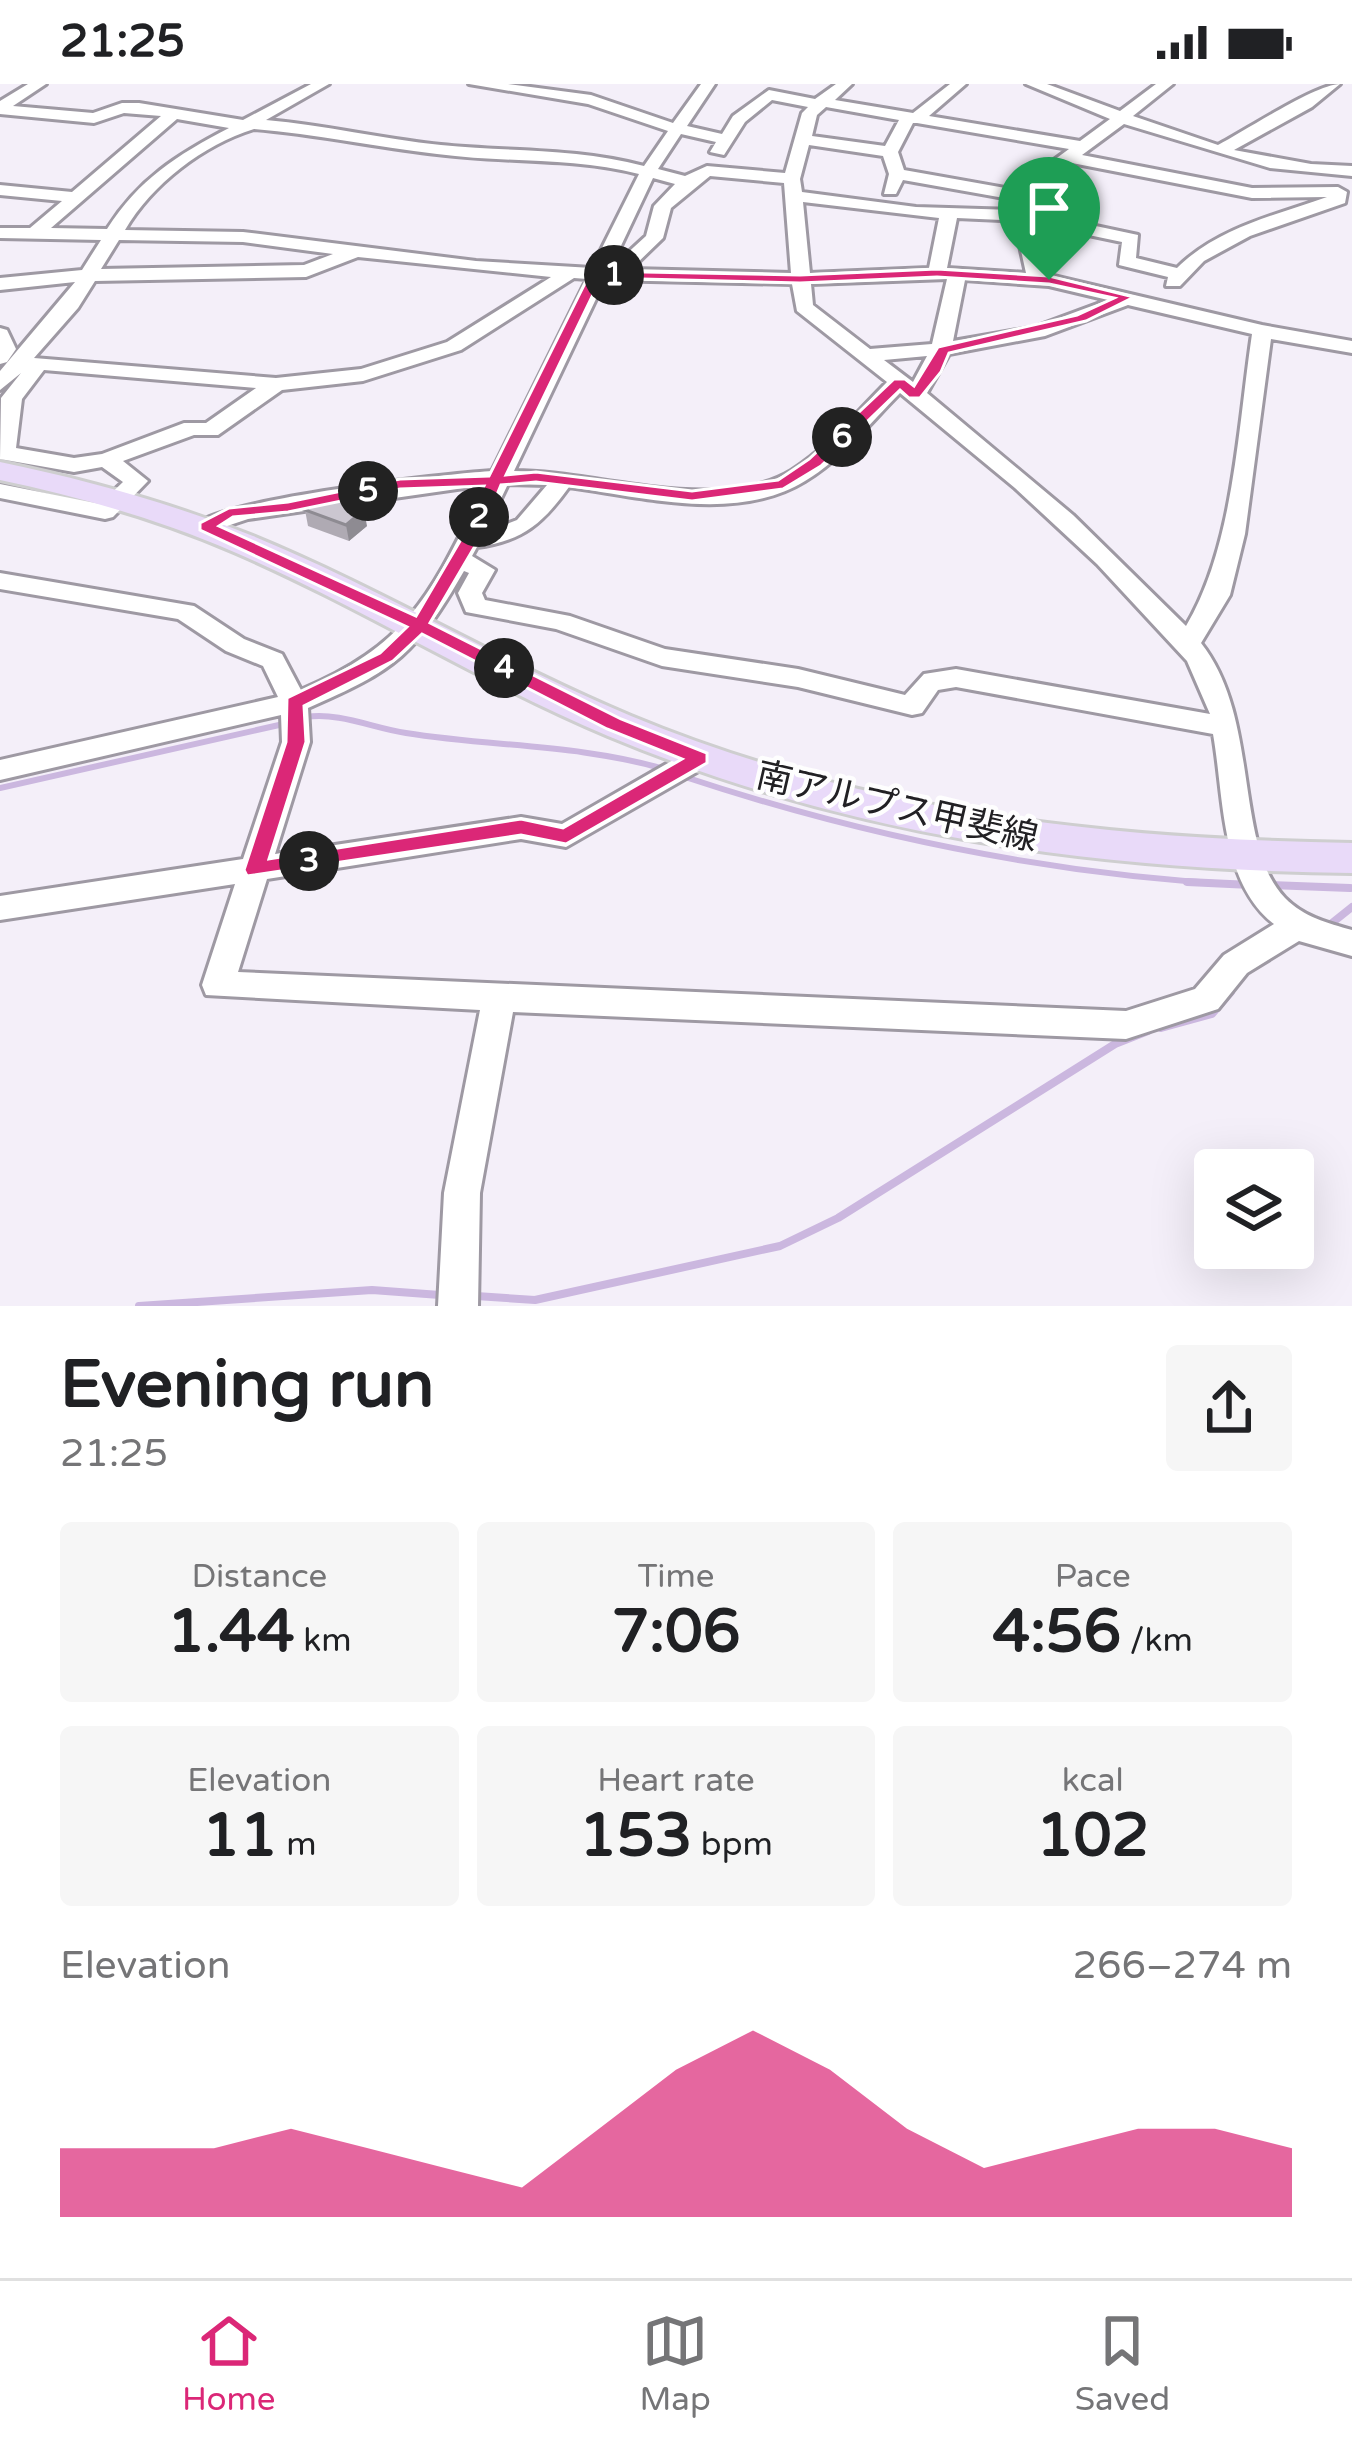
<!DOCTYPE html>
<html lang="en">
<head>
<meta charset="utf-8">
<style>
	:root { --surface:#fff; --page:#f6f6f6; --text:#202124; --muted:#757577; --line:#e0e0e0; --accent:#db2777 }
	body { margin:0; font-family:"Varela Round","Noto Sans JP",sans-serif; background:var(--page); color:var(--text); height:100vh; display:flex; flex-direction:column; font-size:45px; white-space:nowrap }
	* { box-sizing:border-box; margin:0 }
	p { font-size:39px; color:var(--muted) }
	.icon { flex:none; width:66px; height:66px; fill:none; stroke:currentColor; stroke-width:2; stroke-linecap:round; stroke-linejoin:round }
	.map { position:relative; height:1222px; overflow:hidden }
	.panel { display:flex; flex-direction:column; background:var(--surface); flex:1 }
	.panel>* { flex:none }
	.tools { position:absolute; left:1194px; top:1065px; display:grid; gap:24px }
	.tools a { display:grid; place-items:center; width:120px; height:120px; border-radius:12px; background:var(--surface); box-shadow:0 12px 48px #0002; font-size:60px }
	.pin { position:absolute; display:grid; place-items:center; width:102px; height:102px; color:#fff; margin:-123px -51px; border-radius:50% 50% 50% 0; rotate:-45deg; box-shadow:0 0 12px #0007 }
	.pin .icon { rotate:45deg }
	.km { position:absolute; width:60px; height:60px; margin:-30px; border-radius:50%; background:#222; color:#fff; font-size:33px; line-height:60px; text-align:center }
	.round { display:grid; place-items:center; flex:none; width:126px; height:126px; border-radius:12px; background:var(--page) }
	.summary { display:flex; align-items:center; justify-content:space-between; height:204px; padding:0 60px }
	h1 { font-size:66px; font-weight:800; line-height:90px }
	.metrics { display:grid; grid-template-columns:repeat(3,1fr); gap:18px; height:204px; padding:12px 60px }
	.metrics div { display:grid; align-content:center; border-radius:12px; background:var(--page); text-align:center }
	.metrics b { font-size:60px; font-weight:800 }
	.metrics small { font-size:33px; font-weight:400 }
	.metrics p { font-size:33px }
	.chart { height:336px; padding:24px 60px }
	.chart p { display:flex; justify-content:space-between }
	.chart svg { width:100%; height:216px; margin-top:12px; fill:var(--accent); opacity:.7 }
	.status { display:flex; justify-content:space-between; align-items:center; height:84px; padding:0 60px; background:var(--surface); direction:ltr }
	.status svg { height:33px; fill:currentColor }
	.tab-bar { display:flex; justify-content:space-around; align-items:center; height:168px; border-top:3px solid var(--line); background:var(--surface); font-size:33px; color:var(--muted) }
	.tab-bar a { display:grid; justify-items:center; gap:6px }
	.tab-bar .active { color:var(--accent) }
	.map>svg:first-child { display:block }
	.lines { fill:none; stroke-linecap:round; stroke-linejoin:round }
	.stream-far1 { stroke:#cbb7df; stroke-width:6 }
	.stream { stroke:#cbb7df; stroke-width:8 }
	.minor-casing { stroke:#9e99a3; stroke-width:6 }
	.major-casing { stroke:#cececf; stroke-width:6 }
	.minor { fill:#fff; fill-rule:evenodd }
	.major { fill:#e9daf9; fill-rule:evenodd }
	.wall { fill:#afaab3 }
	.shaded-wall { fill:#8e8b92 }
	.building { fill:#cbc6d0; stroke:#8e8b92; stroke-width:3 }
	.route { fill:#db2777; stroke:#fff; stroke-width:3; fill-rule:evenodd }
	.labels { text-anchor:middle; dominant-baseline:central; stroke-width:9; stroke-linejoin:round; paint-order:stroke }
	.street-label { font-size:36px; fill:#222124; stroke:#fefefe }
</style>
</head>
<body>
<div class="status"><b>21:25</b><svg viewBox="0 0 49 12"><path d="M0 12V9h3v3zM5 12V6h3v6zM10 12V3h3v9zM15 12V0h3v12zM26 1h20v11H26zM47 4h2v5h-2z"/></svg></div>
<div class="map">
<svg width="1352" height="1222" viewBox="0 0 1352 1222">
	<rect width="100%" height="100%" fill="#f4eff9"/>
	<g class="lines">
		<g class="stream-far1">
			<path d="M306,633C339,628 373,644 406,649C493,663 579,660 664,685"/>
			<path d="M682,692C866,753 1051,791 1245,801"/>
			<path d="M0,704L288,639"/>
		</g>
		<g class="stream">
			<path d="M1187,798L1251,801"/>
			<path d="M1270,801L1350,804"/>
			<path d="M1327,843L1352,823"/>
			<path d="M1161,944L1212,930L1231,908"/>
			<path d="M476,1212L535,1216L780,1162L838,1134L1115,960L1148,947"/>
			<path d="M139,1222L372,1206L440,1211"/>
		</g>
		<defs>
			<g id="minor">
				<path d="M28,0H46L13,22L93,29L122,19H139L243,36L311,0H329L266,36C325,41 382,55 441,61C509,68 577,64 644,82L668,47L588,20L469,0H508L591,11L673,39L701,0H715L687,42L722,50L733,32L769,6L815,15L836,0H852L835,16L913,29L950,0H966L929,32L1080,57L1110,35L1026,0H1047L1120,27L1156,0H1173L1133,32L1218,61C1245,47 1316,0 1340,0L1312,23L1234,66L1311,80L1352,82V92L1270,84L1124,40L1082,71L1252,104L1338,103L1347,108L1345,119L1250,152L1204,177L1180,202H1166L1168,193L1119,181L1122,158L1041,141L1036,153L1045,190L1262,241L1352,257V269L1271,255L1245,450L1230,511L1201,559C1261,635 1233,760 1285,814C1304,833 1327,839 1352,846V872L1299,857L1247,889L1218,925L1126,955L513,928L480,1109L478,1222H438L444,1109L480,926L206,911L202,901L235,800L0,836V812L243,775L282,658L281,631L0,696V676L278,613L263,582L226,567L178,535L0,505V489L194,522L244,555L282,570L301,606C413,559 433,505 485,401L248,435L206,449L194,442C220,415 444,390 492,387L587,195L574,194L461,266L363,297L282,306L218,351H194L123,377L148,397L113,433L105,435L0,414V400L100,420L123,398L102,383L74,388L0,375L1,314L21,289L0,306V287L75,198L0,206V194L82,186L101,156L0,154V144H30L62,117L0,111V101L72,108L161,32L124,29L94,39L0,30V17ZM772,16L808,23L802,29L785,89L707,82L685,92L658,85L681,50L716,58L710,68L724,71L745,38ZM826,23L899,36L885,62L812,52L817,31ZM177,35L229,44C177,71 139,95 107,145L51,144ZM913,39H917L1069,65L1050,79L1028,108L904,86L898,68ZM254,45C316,50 375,63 437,70C504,79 572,73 639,90L592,184L476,177L243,148L125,146C152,100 203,61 254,45ZM809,61L883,72L889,90L884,110H896L903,96L1021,117L1014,126L916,123L802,108L800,95ZM1072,79L1252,114L1327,113C1276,131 1217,144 1177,184L1136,174L1138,151L1030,128ZM710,92L784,99L791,189L631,185L663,154L671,124ZM653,94L675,100L654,122L646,152L610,185ZM803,118L939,134L929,184L810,189ZM957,134L1025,137L1018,153L1026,189L947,184ZM119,156L243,158L333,170L304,181L101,185ZM358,173L551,193L447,258L361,285L276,294L34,274L78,224L95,197L306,193ZM947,195L932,260L870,265L813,221L811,200ZM605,196L792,200L797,227L887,298C857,328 828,364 791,387C718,431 596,387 514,387ZM965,196L1049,202L1108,216L1035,243L953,257ZM1128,221L1252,250C1238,343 1234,462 1186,542L1073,431L927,309L949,270L1045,252ZM927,272L913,298L884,276ZM44,286L256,304L206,339H184L102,370L74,374L16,364L22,315ZM900,309L1015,404L1097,480L1187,577L1210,630L956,585L924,590L905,611L798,585L665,565L570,532L485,516L482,509L495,486L472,472L477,463C523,457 543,439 569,403C642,413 737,439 805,397C842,375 870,339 900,309ZM508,400L547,401L517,436L485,448ZM464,487L469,489L458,509L466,528L556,545L662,582L798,603L912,631L922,629L938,606L956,603L1213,650C1224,711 1220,798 1274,840L1224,871L1195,905L1126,927L238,888L267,795L521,755L566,763L709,681L713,674L709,667H689L562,740L521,733L275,770L310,658L308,624C396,586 416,570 464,487Z"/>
				<path d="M0,244L7,246L16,265L7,278L0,280Z"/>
			</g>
			<path id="major" d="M0,378C87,396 170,419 253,452C382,505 502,578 631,632C861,728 1105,755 1352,759V789C1095,786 847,752 608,652C480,598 361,523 234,468C158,435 80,413 0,396Z"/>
		</defs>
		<use href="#minor" class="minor-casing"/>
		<use href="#major" class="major-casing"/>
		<use href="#minor" class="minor"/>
		<use href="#major" class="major"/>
	</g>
	<path class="wall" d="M305,426L367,442L349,457L308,442Z"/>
	<path class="shaded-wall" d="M364,426L367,442L349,457L346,441Z"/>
	<path class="building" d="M327,412L364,426L346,441L305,426Z"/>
	<path class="route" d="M937,185L1049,192L1134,213L1086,237L949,269L941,288L920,314H909L900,306L821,382L783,405L692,417L536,398L501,401L478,457L430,539L621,635L707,669V679L566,760L521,751L247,792L244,786L286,658L287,614L380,569L407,543L200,446V439L229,424L288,418L400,395L489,392L591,187L800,191ZM937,193L1049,200L1114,214L1077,231L938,263L914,302L905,295H894L809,375L778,396L692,407L536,388L506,391L601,194L800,199ZM484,402L460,457L416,532L219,442L233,433L288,428L400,405ZM422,550L607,645L682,675L563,744L521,735L269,775L306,658L304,622L393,577Z"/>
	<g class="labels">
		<g class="street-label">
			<text transform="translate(897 723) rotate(13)">南アルプス甲斐線</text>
		</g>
	</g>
</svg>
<div class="tools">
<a><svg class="icon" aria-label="layers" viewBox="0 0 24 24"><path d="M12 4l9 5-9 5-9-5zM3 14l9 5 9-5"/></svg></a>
</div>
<div class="pin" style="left:1049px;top:196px;background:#1e9e55"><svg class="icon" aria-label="arrive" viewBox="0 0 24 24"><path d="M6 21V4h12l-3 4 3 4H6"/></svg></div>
<b class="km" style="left:614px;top:191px">1</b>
<b class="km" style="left:479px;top:433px">2</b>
<b class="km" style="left:309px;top:777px">3</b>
<b class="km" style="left:504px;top:584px">4</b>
<b class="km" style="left:368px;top:407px">5</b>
<b class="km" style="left:842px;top:353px">6</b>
</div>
<section class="panel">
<div class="summary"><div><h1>Evening run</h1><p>21:25</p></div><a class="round"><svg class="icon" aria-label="share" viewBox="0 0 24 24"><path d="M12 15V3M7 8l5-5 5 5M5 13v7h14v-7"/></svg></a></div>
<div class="metrics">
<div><p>Distance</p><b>1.44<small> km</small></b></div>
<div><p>Time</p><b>7:06</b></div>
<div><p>Pace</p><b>4:56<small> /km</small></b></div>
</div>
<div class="metrics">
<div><p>Elevation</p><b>11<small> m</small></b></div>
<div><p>Heart rate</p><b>153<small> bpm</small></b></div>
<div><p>kcal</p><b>102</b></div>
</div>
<div class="chart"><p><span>Elevation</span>266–274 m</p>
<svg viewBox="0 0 160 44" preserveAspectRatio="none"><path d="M0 44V30L10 30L20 30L30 26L40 30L50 34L60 38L70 26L80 14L90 6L100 14L110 26L120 34L130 30L140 26L150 26L160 30V44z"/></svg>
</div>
</section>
<nav class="tab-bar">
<a class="active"><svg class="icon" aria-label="home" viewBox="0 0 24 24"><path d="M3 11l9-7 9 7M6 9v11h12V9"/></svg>Home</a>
<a><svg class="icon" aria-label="map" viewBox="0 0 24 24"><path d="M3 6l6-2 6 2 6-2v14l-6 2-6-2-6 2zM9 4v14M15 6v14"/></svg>Map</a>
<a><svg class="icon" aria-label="saved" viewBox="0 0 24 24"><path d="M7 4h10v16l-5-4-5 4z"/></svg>Saved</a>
</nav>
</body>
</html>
